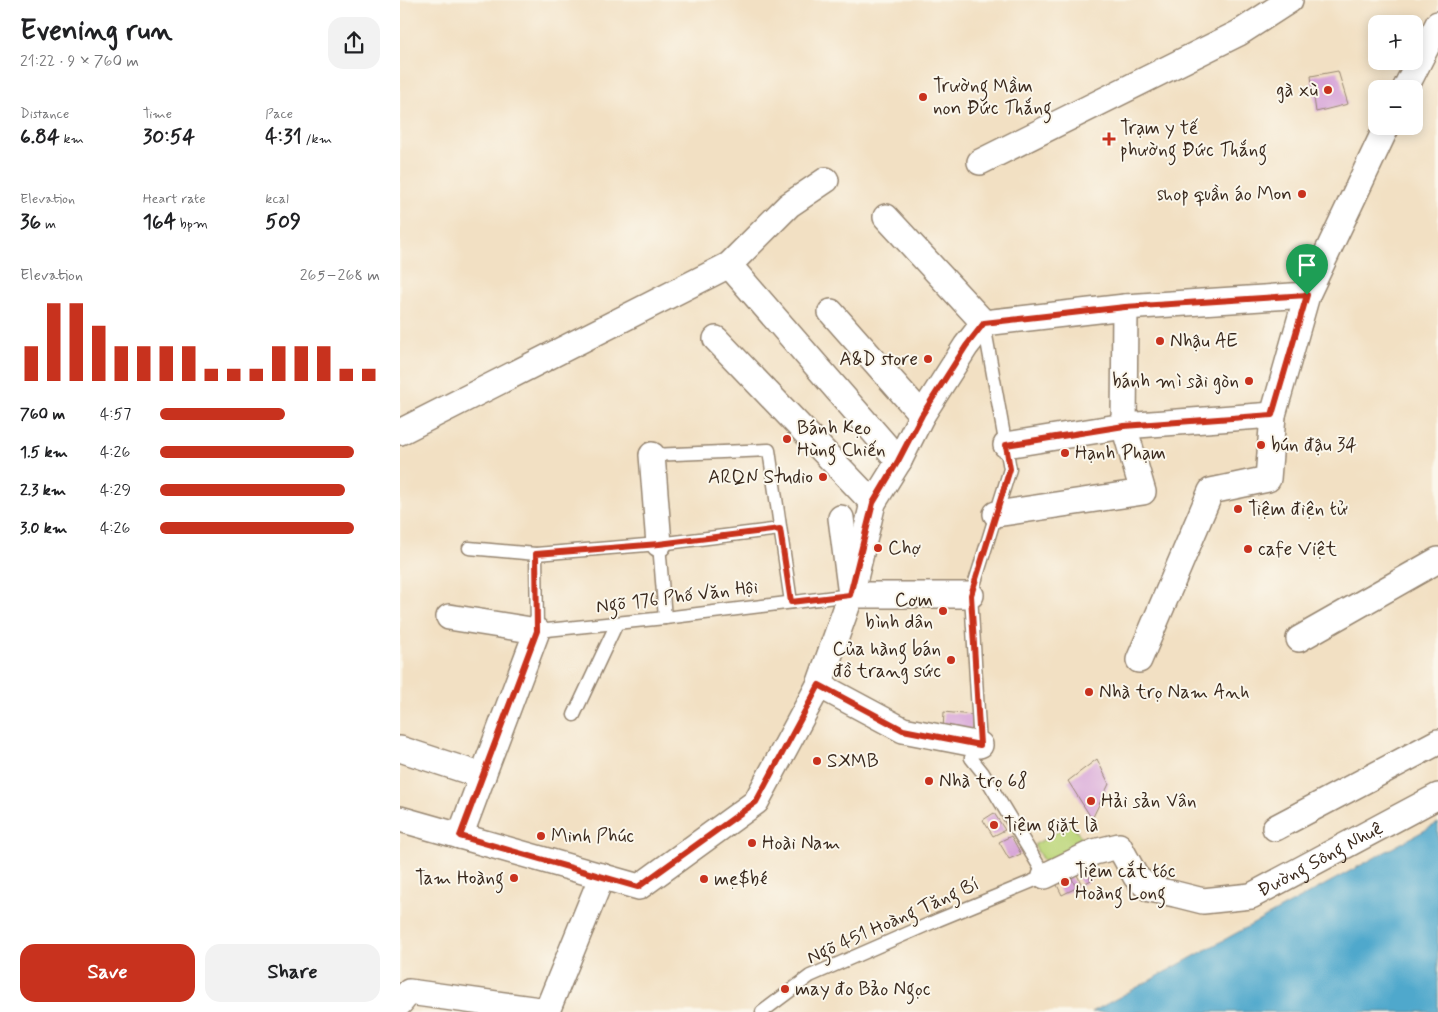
<!DOCTYPE html>
<html lang="en">
<head>
<meta charset="utf-8">
<style>
	:root { --surface:#fff; --page:#f2f2f2; --text:#202124; --muted:#757577; --accent:#c8321e }
	body { margin:0; font-family:Mynerve,sans-serif; background:var(--page); color:var(--text); height:100vh; display:flex; flex-direction:column; font-size:19px; white-space:nowrap }
	* { box-sizing:border-box; margin:0 }
	p { font-size:16px; color:var(--muted) }
	.icon { flex:none; width:28px; height:28px; fill:none; stroke:currentColor; stroke-width:2; stroke-linecap:round; stroke-linejoin:round }
	.map { position:relative; flex:1; overflow:hidden }
	.drawer { display:flex; flex-direction:column; background:var(--surface); width:400px }
	.drawer>* { flex:none }
	.tools { position:absolute; left:968px; top:15px; display:grid; gap:10px }
	.tools a { display:grid; place-items:center; width:55px; height:55px; border-radius:10px; background:var(--surface); box-shadow:0 2px 12px #0003; font-size:25px }
	.pin { position:absolute; display:grid; place-items:center; width:42px; height:42px; color:#fff; margin:-51px -21px; border-radius:50% 50% 50% 0; rotate:-45deg; box-shadow:0 0 5px #0007 }
	.pin .icon { rotate:45deg }
	.round { display:grid; place-items:center; flex:none; width:52px; height:52px; border-radius:15px; background:var(--page) }
	.overview { display:flex; align-items:center; justify-content:space-between; height:85px; padding:0 20px }
	h1 { font-size:28px; font-weight:700; line-height:38px }
	.figures { display:grid; grid-template-columns:repeat(3,1fr); gap:8px; height:85px; padding:5px 20px }
	.figures div { display:grid; align-content:center }
	.figures b { font-size:21px; font-weight:700 }
	.figures small { font-size:14px; font-weight:400 }
	.figures p { font-size:14px }
	.chart { height:140px; padding:10px 20px }
	.chart p { display:flex; justify-content:space-between }
	.chart svg { width:100%; height:90px; margin-top:5px; stroke:var(--accent); stroke-width:6 }
	.button { display:flex; gap:10px; margin-top:auto; padding:10px 20px }
	.button a { flex:1; height:58px; border-radius:15px; background:var(--accent); color:#fff; font-size:20px; font-weight:700; line-height:58px; text-align:center }
	.button a+a { background:var(--page); color:var(--text) }
	ul { padding:0 20px; list-style:none; font-size:16px }
	li { display:grid; grid-template-columns:80px 60px 1fr; align-items:center; height:38px }
	li i { height:12px; border-radius:6px; background:var(--accent) }
	main { display:flex; flex:1; min-height:0 }
	.map>svg:first-child { display:block }
	.green { fill:#bdd77c; stroke:#7c804d }
	.water { fill:#4fa8cc; stroke:#456975 }
	.building { fill:#d7a4d8 }
	.lines { fill:none; stroke-linecap:round; stroke-linejoin:round }
	.lane-casing { stroke:#968570; stroke-width:15 }
	.street-casing { stroke:#968570; stroke-width:28 }
	.lane { stroke:#fff; stroke-width:12 }
	.street { stroke:#fff; stroke-width:25 }
	.route-casing { stroke:#fff; stroke-width:10 }
	.route { stroke:#c8321e; stroke-width:6 }
	.poi-dot { fill:#c8321e; stroke:#fbf7ec; stroke-width:2 }
	.labels { text-anchor:middle; dominant-baseline:central; stroke-width:4; stroke-linejoin:round; paint-order:stroke }
	.poi-label { font-size:19px; fill:#3b2a1e; stroke:#fbf7ec; text-anchor:start }
	.street-label { font-size:19px; fill:#3b2a1e; stroke:#fbf7ec }
</style>
</head>
<body>
<main>
<section class="drawer">
<div class="overview"><div><h1>Evening run</h1><p>21:22 · 9 × 760 m</p></div><a class="round"><svg class="icon" aria-label="share" viewBox="0 0 24 24"><path d="M12 15V3M7 8l5-5 5 5M5 13v7h14v-7"/></svg></a></div>
<div class="figures">
<div><p>Distance</p><b>6.84<small> km</small></b></div>
<div><p>Time</p><b>30:54</b></div>
<div><p>Pace</p><b>4:31<small> /km</small></b></div>
</div>
<div class="figures">
<div><p>Elevation</p><b>36<small> m</small></b></div>
<div><p>Heart rate</p><b>164<small> bpm</small></b></div>
<div><p>kcal</p><b>509</b></div>
</div>
<div class="chart"><p><span>Elevation</span>265–268 m</p>
<svg viewBox="0 0 160 44" preserveAspectRatio="none"><path d="M5 44V27M15 44V6M25 44V6M35 44V17M45 44V27M55 44V27M65 44V27M75 44V27M85 44V38M95 44V38M105 44V38M115 44V27M125 44V27M135 44V27M145 44V38M155 44V38"/></svg>
</div>
<ul>
<li><b>760 m</b>4:57<i style="width:57%"></i></li>
<li><b>1.5 km</b>4:26<i style="width:88%"></i></li>
<li><b>2.3 km</b>4:29<i style="width:84%"></i></li>
<li><b>3.0 km</b>4:26<i style="width:88%"></i></li>
</ul>
<div class="button"><a>Save</a><a>Share</a></div>
</section>
<div class="map">
<svg width="1038" height="1012" viewBox="0 0 1038 1012">
	<rect width="100%" height="100%" fill="#fbf7ec"/>
	<filter id="ink" filterUnits="userSpaceOnUse"><feTurbulence type="fractalNoise" baseFrequency=".02" numOctaves="2"/><feDisplacementMap in="SourceGraphic" scale="10" xChannelSelector="R" yChannelSelector="G"/><feConvolveMatrix kernelMatrix="1 2 1 2 8 2 1 2 1" color-interpolation-filters="sRGB"/></filter>
	<filter id="wash" filterUnits="userSpaceOnUse"><feTurbulence type="fractalNoise" baseFrequency=".0096" numOctaves="4" result="noise"/><feDisplacementMap in="SourceGraphic" scale="20" xChannelSelector="R" yChannelSelector="G"/><feGaussianBlur stdDeviation="1.12" result="paint"/><feColorMatrix in="noise" values="0 0 0 0 0 0 0 0 0 0 0 0 0 0 0 0 0 1.4 0 .05"/><feComposite in="paint" operator="in"/></filter>
	<g filter="url(#wash)">
		<rect width="100%" height="100%" fill="#f2e0c3"/>
		<path class="green" d="M671,824L691,850L648,869L634,845Z"/>
		<path class="water" d="M1038,823V1012H692Z"/>
		<g id="blocks">
			<g class="building">
				<path d="M938,71L948,104L916,112L911,76Z"/>
				<path d="M544,712L572,715V734L543,730Z"/>
				<path d="M697,759L709,784L692,819L668,781Z"/>
				<path d="M594,813L605,830L593,836L583,820Z"/>
				<path d="M611,836L621,854L609,859L599,842Z"/>
				<path d="M683,863L691,880L682,885L673,867Z"/>
				<path d="M668,869L676,888L662,895L653,877Z"/>
			</g>
		</g>
	</g>
	<g filter="url(#ink)">
		<use href="#blocks" fill-opacity="0" stroke="#968570" stroke-width="1"/>
		<g class="lines">
			<defs>
				<g id="lane">
					<path d="M252,455L369,450L391,602"/>
					<path d="M259,544L265,618"/>
					<path d="M69,548L136,554L259,544L380,529"/>
					<path d="M136,554L137,631L265,618L451,595"/>
					<path d="M174,715L217,623"/>
					<path d="M362,1012L410,976L538,920L645,876L583,773L571,758L580,745L571,595L610,469L584,324"/>
				</g>
				<g id="street">
					<path d="M1005,89L1038,24"/>
					<path d="M580,162L839,33L890,0"/>
					<path d="M486,217L584,323"/>
					<path d="M329,265L499,461"/>
					<path d="M431,312L522,415"/>
					<path d="M316,339L473,503"/>
					<path d="M0,432L329,265L389,205L426,180"/>
					<path d="M606,445L724,426L873,415"/>
					<path d="M252,455L259,544"/>
					<path d="M596,514L743,492L724,426L725,307"/>
					<path d="M441,518L451,595H571"/>
					<path d="M49,617L137,631L60,836L239,887L356,802L419,685L451,595L473,503L499,461L522,415L566,346L584,323L725,307L907,295L987,126"/>
					<path d="M899,639L1038,560"/>
					<path d="M739,660L811,491L868,479L873,415L907,295"/>
					<path d="M419,685L503,730L580,745"/>
					<path d="M0,749L83,776"/>
					<path d="M0,819L60,836"/>
					<path d="M875,828L1038,742"/>
					<path id="s1" d="M645,876L694,852L719,846L736,877L750,889L775,894L803,901L851,896L1038,796"/>
					<path d="M0,1003L9,992L147,1011L202,876"/>
				</g>
			</defs>
			<use href="#lane" class="lane-casing"/>
			<use href="#street" class="street-casing"/>
			<use href="#lane" class="lane"/>
			<use href="#street" class="street"/>
		</g>
	</g>
	<g class="lines" filter="url(#ink)">
		<defs>
			<path id="route" d="M907,295L872,415L724,426L606,445L610,469L571,595L580,745L503,730L419,685L356,802L238,887L60,836L137,631L136,554L259,544L380,529L391,602L450,595L473,503L498,461L522,415L566,346L584,323L725,307Z"/>
		</defs>
		<use href="#route" class="route-casing"/>
		<use href="#route" class="route"/>
	</g>
	<g class="poi-dot">
		<circle cx="928" cy="90" r="5"/>
		<circle cx="523" cy="97" r="5"/>
		<path d="M706.5 131.5h5v5h5v5h-5v5h-5v-5h-5v-5h5z"/>
		<circle cx="902" cy="194" r="5"/>
		<circle cx="760" cy="341" r="5"/>
		<circle cx="528" cy="359" r="5"/>
		<circle cx="849" cy="381" r="5"/>
		<circle cx="387" cy="439" r="5"/>
		<circle cx="861" cy="445" r="5"/>
		<circle cx="665" cy="453" r="5"/>
		<circle cx="423" cy="477" r="5"/>
		<circle cx="838" cy="509" r="5"/>
		<circle cx="478" cy="548" r="5"/>
		<circle cx="848" cy="549" r="5"/>
		<circle cx="543" cy="611" r="5"/>
		<circle cx="551" cy="660" r="5"/>
		<circle cx="689" cy="692" r="5"/>
		<circle cx="417" cy="761" r="5"/>
		<circle cx="529" cy="781" r="5"/>
		<circle cx="691" cy="801" r="5"/>
		<circle cx="594" cy="825" r="5"/>
		<circle cx="141" cy="836" r="5"/>
		<circle cx="352" cy="843" r="5"/>
		<circle cx="114" cy="878" r="5"/>
		<circle cx="304" cy="879" r="5"/>
		<circle cx="665" cy="882" r="5"/>
		<circle cx="385" cy="989" r="5"/>
	</g>
	<g class="labels">
		<g class="poi-label">
			<text x="533" y="86">Trường Mầm<tspan x="533" dy="22">non Đức Thắng</tspan></text>
			<text x="918" y="90" text-anchor="end">gà xù</text>
			<text x="720" y="128">Trạm y tế<tspan x="720" dy="22">phường Đức Thắng</tspan></text>
			<text x="892" y="194" text-anchor="end">shop quần áo Mon</text>
			<text x="770" y="341">Nhậu AE</text>
			<text x="518" y="359" text-anchor="end">A&amp;D store</text>
			<text x="839" y="381" text-anchor="end">bánh mì sài gòn</text>
			<text x="397" y="428">Bánh Kẹo<tspan x="397" dy="22">Hùng Chiến</tspan></text>
			<text x="871" y="445">bún đậu 34</text>
			<text x="675" y="453">Hạnh Phạm</text>
			<text x="413" y="477" text-anchor="end">ARQN Studio</text>
			<text x="848" y="509">Tiệm điện tử</text>
			<text x="488" y="548">Chợ</text>
			<text x="858" y="549">cafe Việt</text>
			<text x="533" y="600" text-anchor="end">Cơm<tspan x="533" dy="22">bình dân</tspan></text>
			<text x="541" y="649" text-anchor="end">Của hàng bán<tspan x="541" dy="22">đồ trang sức</tspan></text>
			<text x="699" y="692">Nhà trọ Nam Anh</text>
			<text x="427" y="761">SXMB</text>
			<text x="539" y="781">Nhà trọ 68</text>
			<text x="701" y="801">Hải sản Vân</text>
			<text x="604" y="825">Tiệm giặt là</text>
			<text x="151" y="836">Minh Phúc</text>
			<text x="362" y="843">Hoài Nam</text>
			<text x="675" y="871">Tiệm cắt tóc<tspan x="675" dy="22">Hoàng Long</tspan></text>
			<text x="104" y="878" text-anchor="end">Tam Hoàng</text>
			<text x="314" y="879">mẹ$bé</text>
			<text x="395" y="989">may đo Bảo Ngọc</text>
		</g>
		<g class="street-label">
			<text transform="translate(277 597) rotate(-7)">Ngõ 176 Phố Văn Hội</text>
			<text stroke="none"><textPath href="#s1" startOffset="315">Đường Sông Nhuệ</textPath></text>
			<text transform="translate(493 921) rotate(-24)">Ngõ 451 Hoàng Tăng Bí</text>
		</g>
	</g>
</svg>
<div class="tools">
<a>+</a>
<a>−</a>
</div>
<div class="pin" style="left:907px;top:295px;background:#1e9e55"><svg class="icon" aria-label="arrive" viewBox="0 0 24 24"><path d="M6 21V4h12l-3 4 3 4H6"/></svg></div>
</div>
</main>
</body>
</html>
